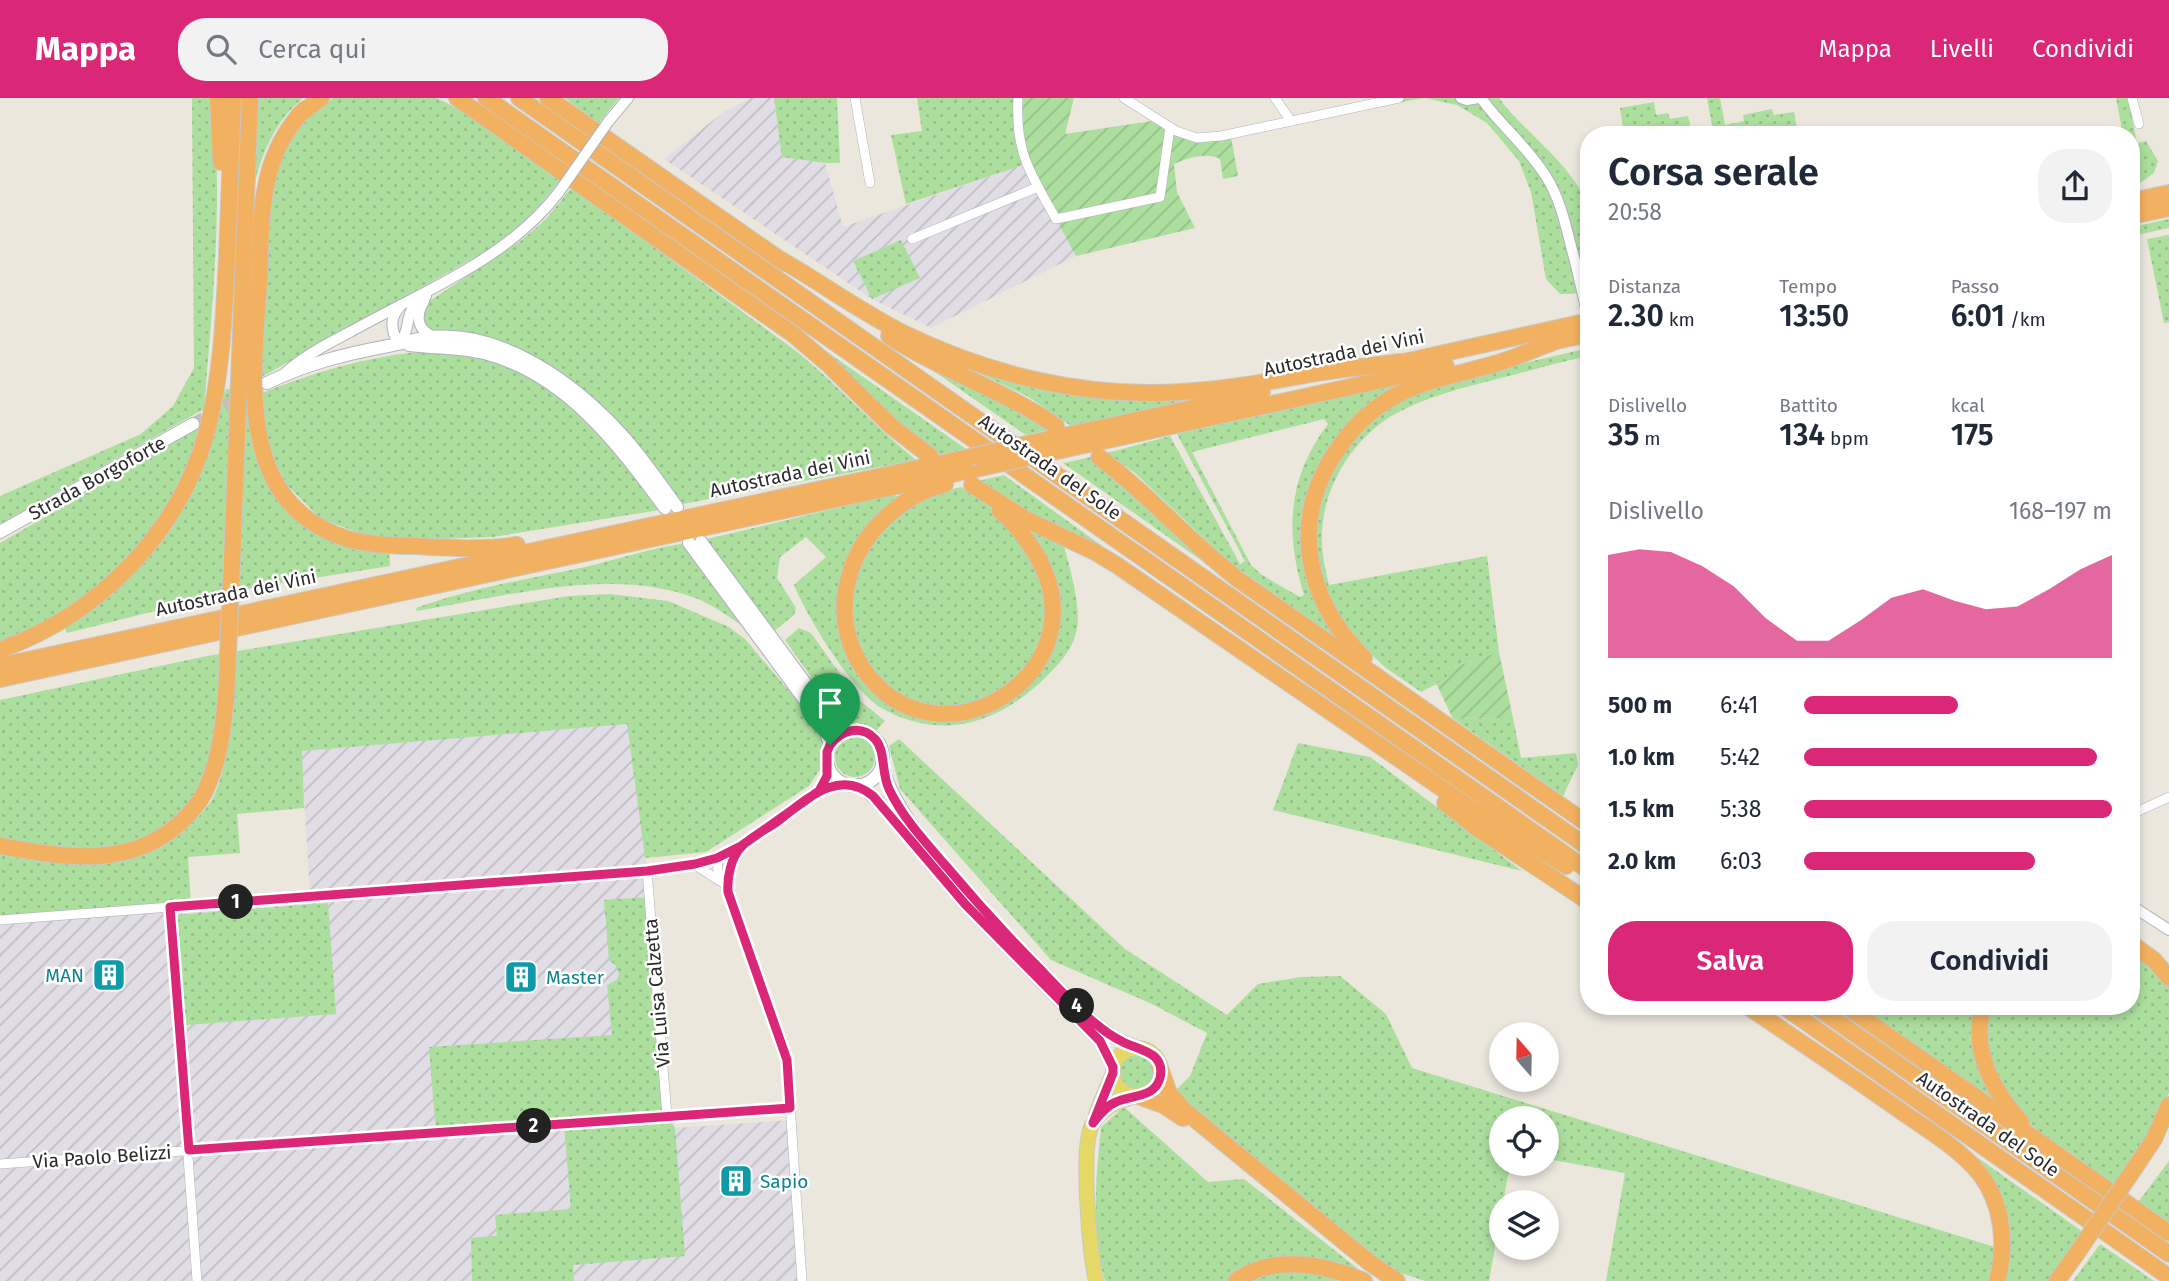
<!DOCTYPE html>
<html lang="it">
<head>
<meta charset="utf-8">
<style>
	:root { --surface:#fff; --page:#f2f2f3; --text:#1f2937; --muted:#747a83; --accent:#db2777 }
	body { margin:0; font-family:"Fira Sans",sans-serif; background:var(--page); color:var(--text); height:100vh; display:flex; flex-direction:column; font-size:26px; white-space:nowrap }
	* { box-sizing:border-box; margin:0 }
	p { font-size:23px; color:var(--muted) }
	.icon { flex:none; width:38px; height:38px; fill:none; stroke:currentColor; stroke-width:2; stroke-linecap:round; stroke-linejoin:round }
	.map { position:relative; flex:1; overflow:hidden }
	.details { position:absolute; left:1580px; top:28px; width:560px; height:889px; display:flex; flex-direction:column; background:var(--surface); border-radius:28px; box-shadow:0 4px 10px #0003 }
	.details>* { flex:none }
	.needle { width:46px; rotate:340deg }
	.fabs { position:absolute; left:1489px; top:924px; display:grid; gap:14px }
	.fabs a { display:grid; place-items:center; width:70px; height:70px; border-radius:50%; background:var(--surface); box-shadow:0 4px 10px #0003; font-size:35px }
	.pin { position:absolute; display:grid; place-items:center; width:60px; height:60px; color:#fff; margin:-72px -30px; border-radius:50% 50% 50% 0; rotate:-45deg; box-shadow:0 0 7px #0007 }
	.pin .icon { rotate:45deg }
	.km { position:absolute; width:35px; height:35px; margin:-18px; border-radius:50%; background:#222; color:#fff; font-size:19px; line-height:35px; text-align:center }
	.round { display:grid; place-items:center; flex:none; width:74px; height:74px; border-radius:28px; background:var(--page) }
	.overview { display:flex; align-items:center; justify-content:space-between; height:119px; padding:0 28px }
	h1 { font-size:38px; font-weight:600; line-height:52px }
	.metrics { display:grid; grid-template-columns:repeat(3,1fr); gap:10px; height:119px; padding:7px 28px }
	.metrics div { display:grid; align-content:center }
	.metrics b { font-size:30px; font-weight:600 }
	.metrics small { font-size:19px; font-weight:400 }
	.metrics p { font-size:19px }
	.chart { height:196px; padding:14px 28px }
	.chart p { display:flex; justify-content:space-between }
	.chart svg { width:100%; height:126px; margin-top:7px; fill:var(--accent); opacity:.7 }
	.primary-button { display:flex; gap:14px; margin-top:auto; padding:14px 28px }
	.primary-button a { flex:1; height:80px; border-radius:28px; background:var(--accent); color:#fff; font-size:28px; font-weight:600; line-height:80px; text-align:center }
	.primary-button a+a { background:var(--page); color:var(--text) }
	ul { padding:0 28px; list-style:none; font-size:23px }
	li { display:grid; grid-template-columns:112px 84px 1fr; align-items:center; height:52px }
	li i { height:18px; border-radius:9px; background:var(--accent) }
	header { display:flex; align-items:center; gap:42px; box-sizing:border-box; height:98px; padding:0 35px; background:var(--accent); color:#fff }
	header strong { font-size:33px }
	nav { display:flex; gap:38px; margin-inline-start:auto; font-size:24px }
	.search { width:490px; height:63px; background:var(--page); display:flex; align-items:center; gap:18px; box-sizing:border-box; padding:0 24px; border-radius:28px; color:var(--muted); font-size:26px }
	.map>svg:first-child { display:block }
	.industrial { fill:url(#industrial-furrows) }
	.grass { fill:url(#grass-dots); fill-rule:evenodd }
	.garden { fill:url(#garden-furrows) }
	.lines { fill:none; stroke-linecap:round; stroke-linejoin:round }
	.secondary-tunnel { stroke:#c4c1b9; stroke-width:12; stroke-dasharray:12 6; stroke-linecap:butt }
	.minor-casing { stroke:#b0b1bd; stroke-width:10 }
	.tertiary-casing { stroke:#b0b1bd; stroke-width:12 }
	.secondary-casing { stroke:#b0b1bd; stroke-width:14 }
	.primary-casing { stroke:#c8c8c8; stroke-width:16 }
	.motorway-casing { stroke:#c8c8c8; stroke-width:18 }
	.minor { stroke:#fff; stroke-width:9 }
	.tertiary { stroke:#fff; stroke-width:10 }
	.secondary { stroke:#fff; stroke-width:12 }
	.primary { stroke:#e6d867; stroke-width:14 }
	.motorway { stroke:#f2b161; stroke-width:16 }
	.tertiary-bridge-casing { stroke:#b0b1bd; stroke-width:12; stroke-linecap:butt }
	.motorway-bridge-casing { stroke:#c8c8c8; stroke-width:18; stroke-linecap:butt }
	.tertiary-bridge { stroke:#fff; stroke-width:10 }
	.motorway-bridge { stroke:#f2b161; stroke-width:16 }
	.route-casing { stroke:#fff; stroke-width:14 }
	.route { stroke:#db2777; stroke-width:9 }
	.labels { text-anchor:middle; dominant-baseline:central; stroke-width:5; stroke-linejoin:round; paint-order:stroke }
	.street-label { font-size:19px; fill:#2a2a2a; stroke:#fff }
	.culture-label { font-size:19px; fill:#0d838f; stroke:#fff; text-anchor:start }
</style>
</head>
<body>
<header>
<strong>Mappa</strong>
<div class="search"><svg class="icon" aria-label="search" viewBox="0 0 24 24"><circle cx="10" cy="10" r="6"/><path d="M15 15l6 6"/></svg>Cerca qui</div>
<nav><a>Mappa</a><a>Livelli</a><a>Condividi</a></nav>
</header>
<div class="map">
<svg width="2169" height="1183" viewBox="0 0 2169 1183">
	<defs>
		<pattern id="industrial-furrows" width="10" height="10" patternUnits="userSpaceOnUse" patternTransform="scale(1.75)"><rect width="10" height="10" fill="#e0dde4"/><path d="M-1 1l2-2M0 10L10 0M9 11l2-2" fill="none" stroke="#c0bec4"/></pattern>
		<pattern id="grass-dots" width="8" height="8" patternUnits="userSpaceOnUse" patternTransform="scale(1.75)"><rect width="8" height="8" fill="#acde9e"/><path d="M2 2h.1M6 6h.1" fill="none" stroke="#94bf88" stroke-width="1.8" stroke-linecap="round"/></pattern>
		<pattern id="garden-furrows" width="10" height="10" patternUnits="userSpaceOnUse" patternTransform="scale(1.75)"><rect width="10" height="10" fill="#acde9e"/><path d="M-1 1l2-2M0 10L10 0M9 11l2-2" fill="none" stroke="#94bf88"/></pattern>
	</defs>
	<rect width="100%" height="100%" fill="#ebe7dd"/>
	<g class="industrial">
		<path d="M751,0H774L782,59L825,65L843,129L1026,66L1076,158L931,230L872,201L664,61L725,13Z"/>
		<path d="M628,626L647,773L667,1018L676,1030L792,1022L803,1183H0V822L310,796L301,652Z"/>
	</g>
	<g class="grass">
		<path d="M192,0H212C224,104 212,208 204,311L0,426V398L141,336L173,308L194,270Z"/>
		<path d="M257,0H303C272,26 259,61 252,100Z"/>
		<path d="M333,0H437L458,11L560,82C541,108 521,128 495,148L260,280L271,86L290,37L319,7Z"/>
		<path d="M565,0H619L598,26Z"/>
		<path d="M774,0H837L840,65H825L782,59Z"/>
		<path d="M917,0H1017L1026,66L906,106L891,37L922,33Z"/>
		<path d="M1377,0H1499C1524,35 1581,72 1589,115C1593,134 1589,171 1589,192L1572,196H1560L1546,181L1531,94L1519,63L1487,25L1457,7L1425,0L1301,21Z"/>
		<path d="M1707,0H1720L1725,27L1744,23L1743,17L1772,11L1774,17L1794,14L1798,37H1624L1620,10L1654,4L1656,17L1668,15L1670,21L1688,18L1691,32L1712,28Z"/>
		<path d="M2116,0H2128L2137,45L2146,43L2158,63L2154,75L2133,90L2132,37H2123Z"/>
		<path d="M572,89L796,253C838,287 874,328 916,362L683,406L625,334L602,309L433,235L424,227L423,210L425,206L523,141L546,121Z"/>
		<path d="M2169,121V130L2132,138V129Z"/>
		<path d="M2169,137V224L2164,225L2147,141Z"/>
		<path d="M901,142L920,180L872,201L853,163Z"/>
		<path d="M816,246L966,351L936,357L907,334Z"/>
		<path d="M1589,250V258C1559,264 1530,273 1501,280C1465,289 1428,298 1395,316C1354,339 1324,387 1322,434C1321,452 1325,470 1329,487L1487,458L1499,554L1445,572L1449,580L1421,594L1386,570L1353,540L1324,493L1314,452L1319,395L1348,343L1395,304L1455,281Z"/>
		<path d="M416,254C444,255 473,255 500,265C570,289 618,355 659,412L493,439L404,442L373,440L321,421L278,378L260,309L262,295C312,275 362,260 416,254Z"/>
		<path d="M912,258L1052,331L1026,337Z"/>
		<path d="M968,270L1052,294L1097,300L1179,301L1180,304L1071,328L1027,298Z"/>
		<path d="M1403,286L1357,321L1306,418L1339,543L1227,462L1135,375L1107,355L1170,338L1240,466L1245,463L1177,336ZM1324,321L1328,326C1287,380 1285,435 1304,497L1300,499L1262,477L1251,467L1192,354Z"/>
		<path d="M249,290L253,332L294,415L389,452L390,468L239,492L67,535L64,529C114,497 170,450 191,393C204,359 212,324 226,291H231L223,474L240,473V402L246,303Z"/>
		<path d="M200,329C178,403 134,470 67,512C46,525 23,535 0,545V445Z"/>
		<path d="M1091,359L1119,379L1215,472L1063,365Z"/>
		<path d="M1004,377L1109,453L1035,418L978,383Z"/>
		<path d="M961,389L990,409L1021,440L1048,500L1039,552L1006,592L970,607L937,609L904,600L873,576L852,538L850,494L861,458L898,416L937,395Z"/>
		<path d="M892,397L897,398L898,401L871,430L841,536L914,613L1012,599L1058,504L1053,475L1025,425L1064,448C1070,470 1081,508 1077,531C1073,551 1060,565 1046,579C999,625 944,644 883,611C852,594 808,520 794,487L826,459L806,439L780,459L777,480L796,510L794,517L774,533L707,441Z"/>
		<path d="M686,445L744,529C730,519 714,508 698,501C613,467 504,499 417,513L416,510C470,490 529,481 585,469C619,461 651,450 686,445Z"/>
		<path d="M610,496L668,503L729,529L745,541L811,619L823,645L821,670L809,688L706,754L645,760L627,626L302,653L304,710L237,716L240,755L188,759L191,806L0,824V754C63,763 133,780 185,732C195,723 206,712 213,700C227,670 230,632 235,600L220,598L211,665L186,715L135,746L74,752L0,742V602L207,558L569,498Z"/>
		<path d="M799,530L811,535L858,601L885,623L877,632H863L840,620L785,542Z"/>
		<path d="M1513,620L1521,660L1576,655L1578,667L1563,698L1454,621Z"/>
		<circle cx="855" cy="659" r="20"/>
		<path d="M899,641L1125,851L1227,917L1258,886L1302,879L1340,878L1386,916L1412,970L1995,1149L1994,1167L1988,1183H1606L1625,1075L1547,1061V1020H1502V1066H1510L1489,1183H1425L1392,1172L1184,1002L1177,991L1190,978L1207,935L1152,906L1051,862L900,691L889,648Z"/>
		<path d="M1298,645L1370,659L1522,773L1273,712Z"/>
		<path d="M649,799L667,1018L675,1030L685,1158L573,1167L574,1183H472L471,1140L497,1138L495,1117L571,1111L564,1027L436,1035L429,949L612,937L607,887L617,882L619,876L616,868L609,862L604,802Z"/>
		<path d="M328,805L336,916L186,927L176,817Z"/>
		<path d="M2132,850L2169,888V995L2156,1026L2113,1090C2057,1049 1991,1011 1983,935C1982,927 1985,916 1987,908H2132Z"/>
		<path d="M1856,908H1978L1999,1010Z"/>
		<circle cx="1136" cy="974" r="18"/>
		<path d="M1124,1009L1208,1084L1244,1081L1362,1174L1340,1169L1233,1177L1227,1183H1105C1091,1134 1096,1079 1101,1029Z"/>
		<path d="M1971,1055L2083,1134L2051,1183H2001L2007,1156Z"/>
		<path d="M2169,1063V1131L2136,1107Z"/>
		<path d="M2100,1146L2154,1183H2073Z"/>
		<path d="M1295,1168L1354,1183H1240Z"/>
	</g>
	<g class="garden">
		<path d="M1017,0H1074L1065,36L1152,23L1177,36L1231,39L1238,78L1223,81L1220,61C1207,54 1187,60 1174,66L1177,94L1195,130L1076,158L1023,61Z"/>
		<path d="M1499,554L1513,620L1453,621L1436,585L1449,580L1445,572Z"/>
	</g>
	<g class="lines">
		<path class="secondary-tunnel" d="M193,326L245,296"/>
		<defs>
			<g id="minor">
				<path d="M855,0L870,85"/>
				<path d="M1018,0C1015,55 1030,74 1056,121L1160,99L1170,29"/>
				<path d="M1124,0L1176,33L1197,40L1221,38L1399,0"/>
				<path d="M1275,0L1291,23"/>
				<path d="M2132,0L2139,26"/>
				<path d="M912,141L1038,89"/>
				<path d="M819,693L829,670"/>
				<path d="M2132,716L2169,699"/>
				<path d="M717,760L718,773L728,794L787,962L802,1183"/>
				<path d="M695,767L720,783"/>
				<path d="M647,773L667,1018"/>
				<path d="M727,784L733,763L740,750"/>
				<path d="M170,809L197,1183"/>
				<path d="M0,822L647,773C680,769 711,766 740,749C775,729 804,691 846,686"/>
				<path d="M0,1066L790,1010"/>
			</g>
			<g id="tertiary">
				<path d="M1461,0L1467,2L1478,0"/>
				<path d="M1481,0C1501,28 1529,50 1547,80C1562,104 1567,135 1575,163"/>
				<path d="M608,24L628,0"/>
				<path d="M424,203C414,219 418,234 436,239"/>
				<path d="M401,207C389,220 391,231 398,246C415,228 399,216 426,198"/>
				<path d="M286,274C306,257 327,246 350,234C423,193 507,162 559,94"/>
				<path d="M2132,808L2169,832"/>
			</g>
			<g id="secondary">
				<path d="M409,247C434,250 460,249 484,255C566,276 618,346 665,410"/>
				<path d="M267,285C306,266 345,256 388,248C400,246 412,242 424,240C499,229 575,285 622,337C642,359 659,384 677,409"/>
				<path d="M0,434L193,326"/>
				<path d="M701,444L831,620L848,633"/>
				<path d="M689,445L824,628L830,647"/>
				<circle cx="855" cy="660" r="28"/>
				<path d="M882,667C896,728 989,819 1034,865C1059,890 1083,918 1112,938C1122,944 1131,947 1142,951"/>
				<path d="M859,687L878,703L965,806L1066,909"/>
				<path d="M1079,922L1100,943L1113,969"/>
			</g>
			<g id="primary">
				<circle cx="1137" cy="974" r="24"/>
				<path d="M1096,1016L1113,975"/>
				<path d="M1096,1183C1090,1155 1080,1050 1092,1027C1101,1010 1118,1003 1135,998"/>
			</g>
			<g id="motorway">
				<path d="M218,0L221,64"/>
				<path d="M457,0L794,237L829,267L891,328L930,358"/>
				<path d="M486,0L1589,773"/>
				<path d="M519,0L1589,750"/>
				<path d="M548,0L785,165"/>
				<path d="M305,11C257,60 262,121 259,185C253,277 234,406 348,441C370,447 393,448 416,448C450,450 484,452 517,447"/>
				<path d="M299,17L321,0"/>
				<path d="M2132,103L2169,95"/>
				<path d="M2132,118L2169,110"/>
				<path d="M776,159C819,183 859,213 903,235C989,277 1084,300 1180,294C1224,292 1267,284 1311,276C1340,271 1371,268 1400,264"/>
				<path d="M889,238C942,273 1004,292 1056,328"/>
				<path d="M1547,245L1589,236"/>
				<path d="M1390,267L1589,223"/>
				<path d="M1036,344L1262,295"/>
				<path d="M1039,357L1446,268"/>
				<path d="M1099,359C1149,396 1189,444 1239,482L1589,727"/>
				<path d="M945,386C904,396 864,432 851,472C840,506 843,539 862,569C935,679 1105,576 1037,458C1027,441 1015,425 1000,413"/>
				<path d="M972,387L1027,422L1095,454L1118,468L1469,709L1566,768"/>
				<path d="M232,464L250,0"/>
				<path d="M0,552C99,516 179,436 207,333C222,277 224,217 227,159C229,106 231,53 233,0"/>
				<path d="M1364,560C1304,500 1288,419 1340,348C1355,326 1375,308 1399,296C1429,281 1459,276 1491,267C1513,261 1535,251 1556,243"/>
				<path d="M0,568L970,359"/>
				<path d="M0,581L985,369"/>
				<path d="M1445,705L1477,730L1589,804"/>
				<path d="M0,748C63,759 131,772 182,723C194,712 204,699 209,684C220,658 223,628 226,601"/>
				<path d="M2132,846L2154,862L2169,880"/>
				<path d="M1747,908C1800,944 1853,979 1905,1016C1931,1034 1961,1052 1980,1076C2003,1106 2007,1148 1997,1183"/>
				<path d="M1783,908L2169,1179"/>
				<path d="M1815,908L2169,1156"/>
				<path d="M1846,908L2169,1135"/>
				<path d="M1983,908C1971,953 1992,991 2021,1024"/>
				<path d="M1160,970L1169,995L1185,1013L1370,1165L1397,1183"/>
				<path d="M1138,998L1163,1007L1183,1020"/>
				<path d="M2130,1077L2154,1041L2169,1007"/>
				<path d="M1236,1183C1272,1156 1325,1166 1364,1183"/>
				<path d="M2057,1183L2077,1155"/>
			</g>
		</defs>
		<use href="#minor" class="minor-casing"/>
		<use href="#tertiary" class="tertiary-casing"/>
		<use href="#secondary" class="secondary-casing"/>
		<use href="#primary" class="primary-casing"/>
		<use href="#motorway" class="motorway-casing"/>
		<use href="#minor" class="minor"/>
		<use href="#tertiary" class="tertiary"/>
		<use href="#secondary" class="secondary"/>
		<use href="#primary" class="primary"/>
		<use href="#motorway" class="motorway"/>
		<defs>
			<g id="tertiary-bridge">
				<path d="M559,94L608,24"/>
				<path d="M1575,163L1589,223"/>
			</g>
			<g id="motorway-bridge">
				<path d="M970,359L1036,344"/>
				<path d="M985,369L1039,357"/>
				<path d="M226,601L232,464"/>
				<path d="M2077,1155L2130,1077"/>
			</g>
		</defs>
		<use href="#tertiary-bridge" class="tertiary-bridge-casing"/>
		<use href="#motorway-bridge" class="motorway-bridge-casing"/>
		<use href="#tertiary-bridge" class="tertiary-bridge"/>
		<use href="#motorway-bridge" class="motorway-bridge"/>
	</g>
	<g class="lines">
		<defs>
			<path id="route" d="M830,647L827,654V678L819,693L741,748L717,760L695,766L647,773L170,809L189,1052L790,1010L787,962L728,794C727,779 731,759 742,748C752,738 767,731 778,723C806,702 839,669 873,698L965,806L1100,943L1113,969V975L1093,1025C1099,1017 1106,1008 1116,1004C1131,997 1155,1000 1160,980C1166,954 1139,952 1123,944C1113,939 1104,933 1096,926C1077,911 1060,892 1043,874C1009,840 977,805 946,768C926,745 902,719 889,691C881,675 886,653 875,641C861,626 841,632 830,647"/>
		</defs>
		<use href="#route" class="route-casing"/>
		<use href="#route" class="route"/>
	</g>
	<defs>
		<symbol id="building-square" viewBox="-11 -11 22 22"><rect x="-9" y="-9" width="18" height="18" rx="4" fill="#0f9aa8" stroke="#fff"/><path d="M-4-6H4V6H1V3H-1V6H-4ZM-2.5-4.3h1.7v1.8h-1.7ZM.8-4.3h1.7v1.8H.8ZM-2.5-1h1.7V.8h-1.7ZM.8-1h1.7V.8H.8Z" fill="#fff"/></symbol>
	</defs>
	<g fill-rule="evenodd">
		<use href="#building-square" x="90" y="858" width="38" height="38"/>
		<use href="#building-square" x="502" y="860" width="38" height="38"/>
		<use href="#building-square" x="717" y="1064" width="38" height="38"/>
	</g>
	<g class="labels">
		<g class="street-label">
			<text transform="translate(1344 255) rotate(-12)">Autostrada dei Vini</text>
			<text transform="translate(1050 369) rotate(35)">Autostrada del Sole</text>
			<text transform="translate(790 376) rotate(-12)">Autostrada dei Vini</text>
			<text transform="translate(97 380) rotate(-29)">Strada Borgoforte</text>
			<text transform="translate(236 495) rotate(-12)">Autostrada dei Vini</text>
			<text transform="translate(657 895) rotate(-95)">Via Luisa Calzetta</text>
			<text transform="translate(1988 1026) rotate(35)">Autostrada del Sole</text>
			<text transform="translate(102 1059) rotate(-4)">Via Paolo Belizzi</text>
		</g>
		<g class="culture-label">
			<text x="84" y="877" text-anchor="end">MAN</text>
			<text x="546" y="879">Master</text>
			<text x="760" y="1083">Sapio</text>
		</g>
	</g>
</svg>
<div class="fabs">
<a><svg class="needle" viewBox="-14 -14 28 28"><path d="M0-13l5 13h-10z" fill="#e53935"/><path d="M0 13l5-13h-10z" fill="#747a83"/></svg></a>
<a><svg class="icon" aria-label="locate" viewBox="0 0 24 24"><circle cx="12" cy="12" r="6"/><path d="M12 2v4M12 18v4M2 12h4M18 12h4"/></svg></a>
<a><svg class="icon" aria-label="layers" viewBox="0 0 24 24"><path d="M12 4l9 5-9 5-9-5zM3 14l9 5 9-5"/></svg></a>
</div>
<div class="pin" style="left:830px;top:647px;background:#1e9e55"><svg class="icon" aria-label="arrive" viewBox="0 0 24 24"><path d="M6 21V4h12l-3 4 3 4H6"/></svg></div>
<b class="km" style="left:236px;top:804px">1</b>
<b class="km" style="left:534px;top:1028px">2</b>
<b class="km" style="left:1077px;top:908px">4</b>
<section class="details">
<div class="overview"><div><h1>Corsa serale</h1><p>20:58</p></div><a class="round"><svg class="icon" aria-label="share" viewBox="0 0 24 24"><path d="M12 15V3M7 8l5-5 5 5M5 13v7h14v-7"/></svg></a></div>
<div class="metrics">
<div><p>Distanza</p><b>2.30<small> km</small></b></div>
<div><p>Tempo</p><b>13:50</b></div>
<div><p>Passo</p><b>6:01<small> /km</small></b></div>
</div>
<div class="metrics">
<div><p>Dislivello</p><b>35<small> m</small></b></div>
<div><p>Battito</p><b>134<small> bpm</small></b></div>
<div><p>kcal</p><b>175</b></div>
</div>
<div class="chart"><p><span>Dislivello</span>168–197 m</p>
<svg viewBox="0 0 160 44" preserveAspectRatio="none"><path d="M0 44V8L10 6L20 7L30 12L40 19L50 30L60 38L70 38L80 31L90 23L100 20L110 24L120 27L130 26L140 20L150 13L160 8V44z"/></svg>
</div>
<ul>
<li><b>500 m</b>6:41<i style="width:50%"></i></li>
<li><b>1.0 km</b>5:42<i style="width:95%"></i></li>
<li><b>1.5 km</b>5:38<i style="width:100%"></i></li>
<li><b>2.0 km</b>6:03<i style="width:75%"></i></li>
</ul>
<div class="primary-button"><a>Salva</a><a>Condividi</a></div>
</section>
</div>
</body>
</html>
